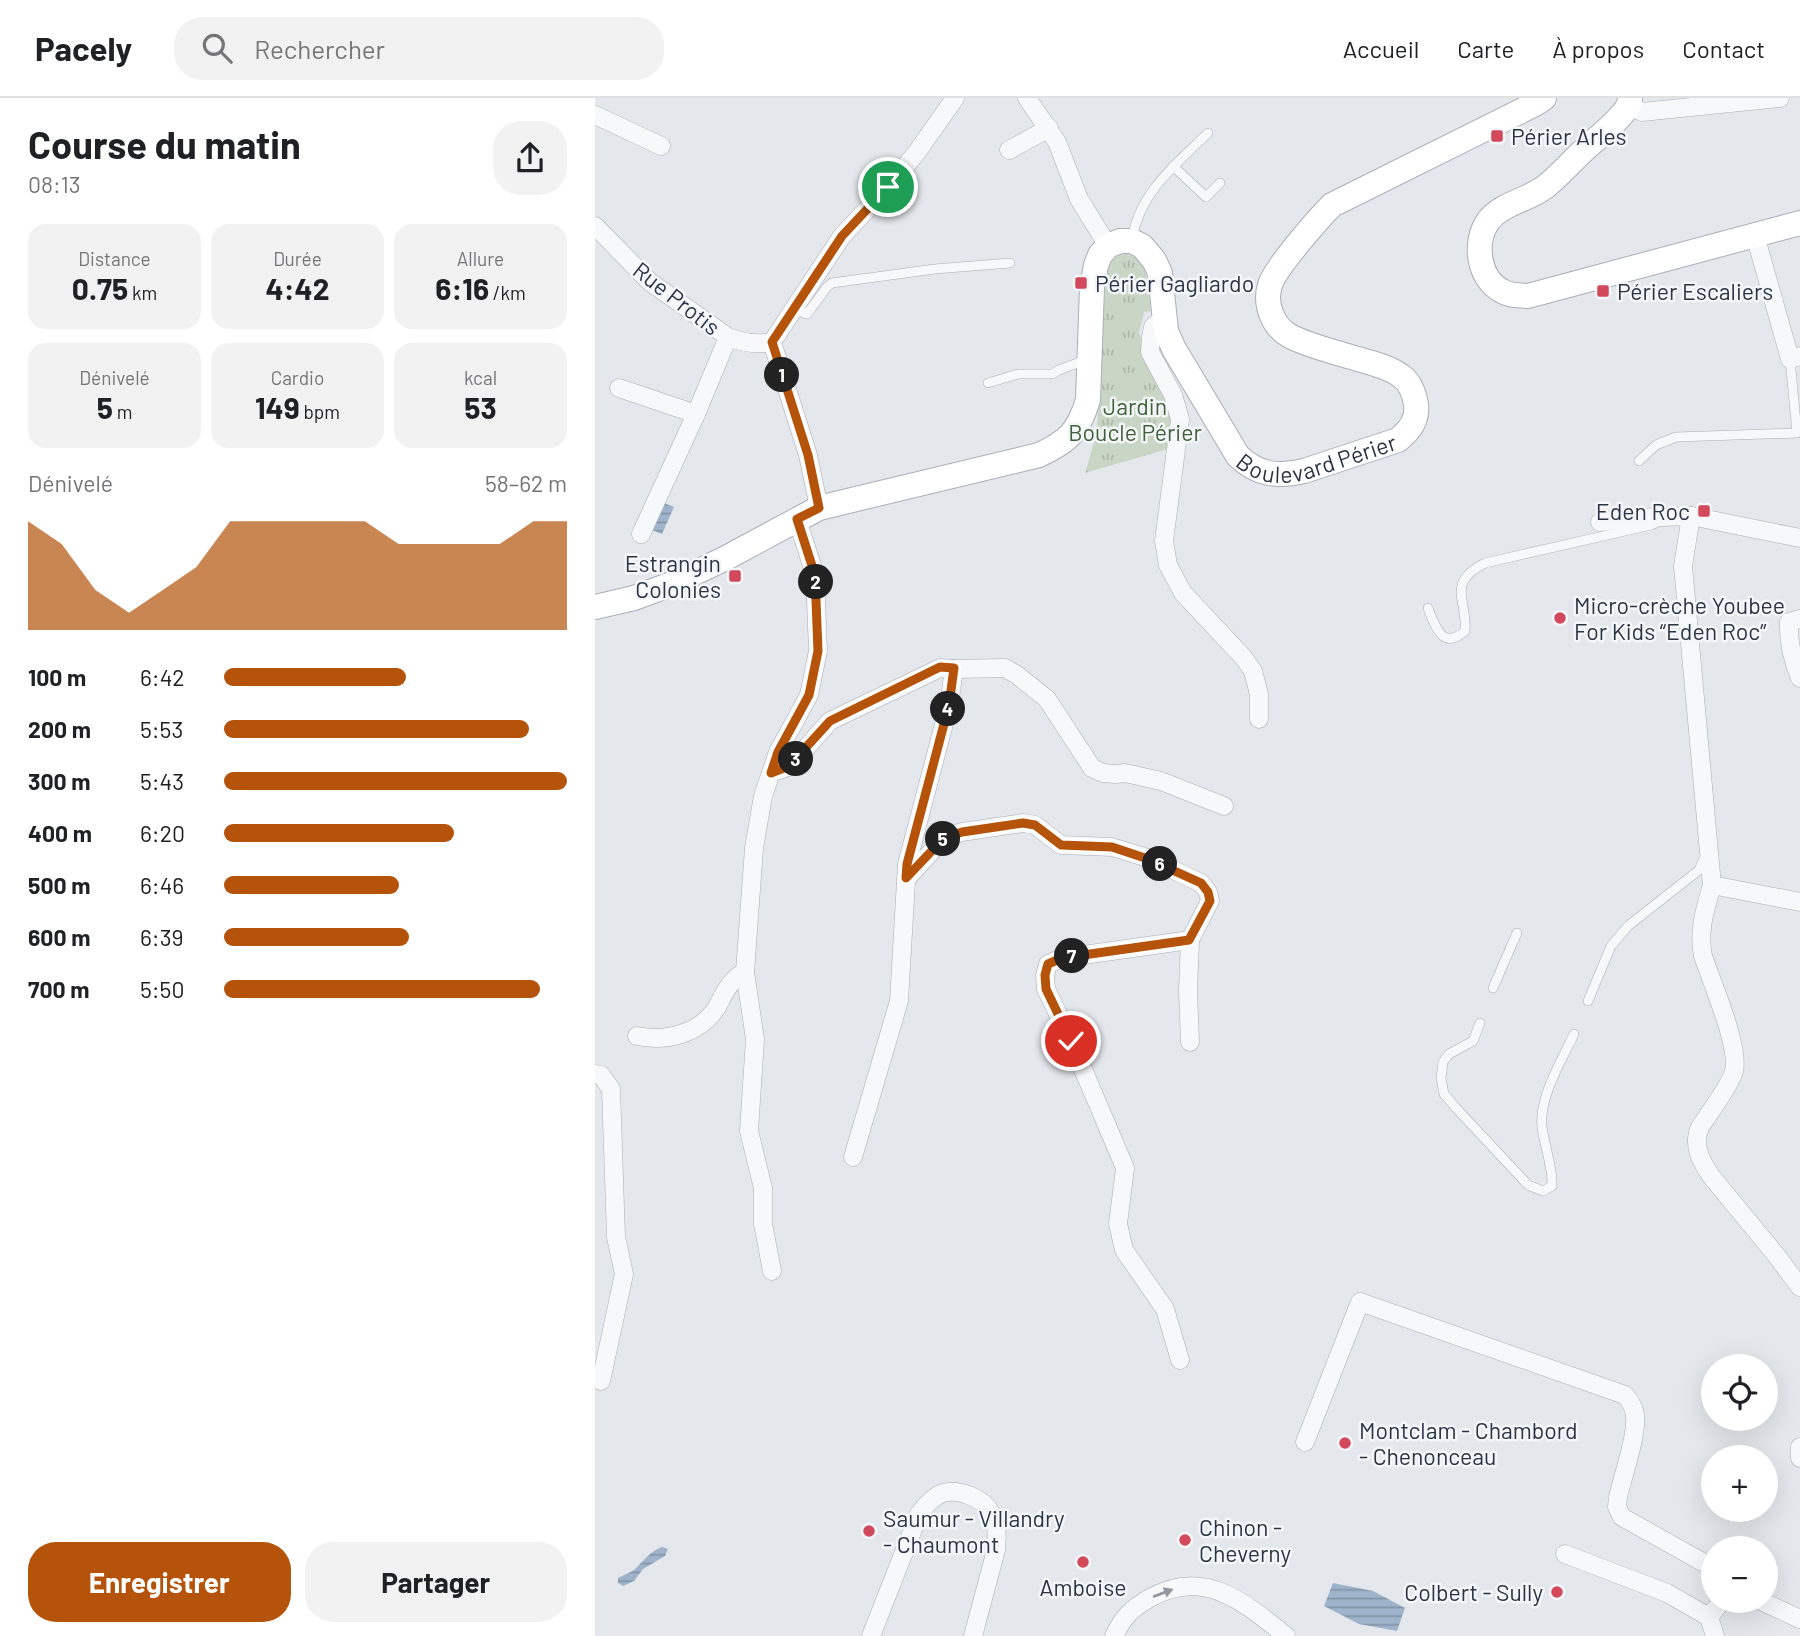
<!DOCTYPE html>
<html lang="fr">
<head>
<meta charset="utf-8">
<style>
	:root { --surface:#fff; --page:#f2f2f2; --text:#202124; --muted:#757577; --line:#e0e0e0; --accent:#b45309 }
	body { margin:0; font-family:Barlow,sans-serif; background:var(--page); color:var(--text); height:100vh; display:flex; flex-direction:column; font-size:26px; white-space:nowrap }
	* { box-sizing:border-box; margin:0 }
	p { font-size:23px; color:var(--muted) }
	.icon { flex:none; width:38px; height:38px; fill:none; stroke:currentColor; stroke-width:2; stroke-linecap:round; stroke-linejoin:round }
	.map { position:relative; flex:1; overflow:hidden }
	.details { display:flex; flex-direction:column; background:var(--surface); width:595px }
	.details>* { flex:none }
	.buttons { position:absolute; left:1106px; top:1256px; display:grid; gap:14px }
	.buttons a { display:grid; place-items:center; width:77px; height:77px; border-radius:50%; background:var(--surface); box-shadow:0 7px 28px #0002; font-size:35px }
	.pin { position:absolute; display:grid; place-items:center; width:60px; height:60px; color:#fff; margin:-30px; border:4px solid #fff; border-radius:50%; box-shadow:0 2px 7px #0007 }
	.km { position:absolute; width:35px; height:35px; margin:-18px; border-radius:50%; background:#222; color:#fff; font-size:19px; line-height:35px; text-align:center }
	.round { display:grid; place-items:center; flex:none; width:74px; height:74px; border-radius:28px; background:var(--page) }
	.headline { display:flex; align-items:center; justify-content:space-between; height:119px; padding:0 28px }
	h1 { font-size:38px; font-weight:700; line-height:52px }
	.metrics { display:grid; grid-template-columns:repeat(3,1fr); gap:10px; height:119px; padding:7px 28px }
	.metrics div { display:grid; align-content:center; border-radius:18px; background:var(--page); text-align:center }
	.metrics b { font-size:30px; font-weight:700 }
	.metrics small { font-size:19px; font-weight:400 }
	.metrics p { font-size:19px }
	.chart { height:196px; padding:14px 28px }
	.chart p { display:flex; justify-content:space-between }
	.chart svg { width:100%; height:126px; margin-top:7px; fill:var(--accent); opacity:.7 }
	.button { display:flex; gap:14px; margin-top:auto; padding:14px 28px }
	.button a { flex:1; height:80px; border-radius:28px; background:var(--accent); color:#fff; font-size:28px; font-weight:700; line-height:80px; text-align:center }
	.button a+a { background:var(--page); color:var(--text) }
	ul { padding:0 28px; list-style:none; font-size:23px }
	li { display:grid; grid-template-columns:112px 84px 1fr; align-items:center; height:52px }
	li i { height:18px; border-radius:9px; background:var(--accent) }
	header { display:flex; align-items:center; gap:42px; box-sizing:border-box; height:98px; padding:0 35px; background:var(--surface); border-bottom:2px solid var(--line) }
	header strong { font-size:33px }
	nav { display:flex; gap:38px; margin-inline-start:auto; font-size:24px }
	.search { width:490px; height:63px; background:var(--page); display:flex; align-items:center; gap:18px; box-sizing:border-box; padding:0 24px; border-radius:28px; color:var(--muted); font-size:26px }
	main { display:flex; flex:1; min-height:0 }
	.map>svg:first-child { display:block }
	.park { fill:url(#park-tufts) }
	.water { fill:url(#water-rules) }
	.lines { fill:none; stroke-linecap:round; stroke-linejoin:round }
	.lane-casing { stroke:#a9aeb7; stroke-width:10 }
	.street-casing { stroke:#a9aeb7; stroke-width:19 }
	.secondary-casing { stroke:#a9aeb7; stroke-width:26 }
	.lane { stroke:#f7f8fa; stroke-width:9 }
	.street { stroke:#f7f8fa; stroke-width:18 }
	.secondary { stroke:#fff; stroke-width:24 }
	.oneway { fill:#9196a0 }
	.route-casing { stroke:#fff; stroke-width:14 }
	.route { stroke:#b45309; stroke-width:9 }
	.poi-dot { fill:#d1495b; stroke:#f4f6f9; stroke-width:2.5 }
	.labels { text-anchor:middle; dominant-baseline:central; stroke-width:5; stroke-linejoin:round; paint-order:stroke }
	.poi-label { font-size:23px; fill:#2b3445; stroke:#f4f6f9; text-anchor:start }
	.street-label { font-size:23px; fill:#2b3445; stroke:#f4f6f9 }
	.park-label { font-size:23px; fill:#3f6138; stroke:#f4f6f9 }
</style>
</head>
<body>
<header>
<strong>Pacely</strong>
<div class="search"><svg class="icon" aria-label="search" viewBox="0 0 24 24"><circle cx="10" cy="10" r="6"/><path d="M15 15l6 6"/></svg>Rechercher</div>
<nav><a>Accueil</a><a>Carte</a><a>À propos</a><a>Contact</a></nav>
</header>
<main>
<section class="details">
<div class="headline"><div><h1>Course du matin</h1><p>08:13</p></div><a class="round"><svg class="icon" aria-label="share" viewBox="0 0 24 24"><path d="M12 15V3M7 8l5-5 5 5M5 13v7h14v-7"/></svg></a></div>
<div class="metrics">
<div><p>Distance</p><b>0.75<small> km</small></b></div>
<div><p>Durée</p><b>4:42</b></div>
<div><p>Allure</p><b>6:16<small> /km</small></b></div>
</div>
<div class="metrics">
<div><p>Dénivelé</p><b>5<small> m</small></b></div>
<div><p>Cardio</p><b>149<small> bpm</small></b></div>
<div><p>kcal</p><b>53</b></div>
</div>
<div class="chart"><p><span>Dénivelé</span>58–62 m</p>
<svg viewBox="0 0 160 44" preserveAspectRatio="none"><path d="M0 44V6L10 14L20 30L30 38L40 30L50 22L60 6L70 6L80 6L90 6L100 6L110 14L120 14L130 14L140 14L150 6L160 6V44z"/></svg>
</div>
<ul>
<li><b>100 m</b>6:42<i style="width:53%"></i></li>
<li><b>200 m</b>5:53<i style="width:89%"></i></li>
<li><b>300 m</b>5:43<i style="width:100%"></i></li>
<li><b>400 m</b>6:20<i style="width:67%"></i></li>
<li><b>500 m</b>6:46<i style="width:51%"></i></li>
<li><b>600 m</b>6:39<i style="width:54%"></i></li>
<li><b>700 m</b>5:50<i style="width:92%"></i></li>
</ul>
<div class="button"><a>Enregistrer</a><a>Partager</a></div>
</section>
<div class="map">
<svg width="1205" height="1538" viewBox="0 0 1205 1538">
	<defs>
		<pattern id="park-tufts" width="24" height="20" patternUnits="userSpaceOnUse" patternTransform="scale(1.75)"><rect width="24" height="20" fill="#c9d6c5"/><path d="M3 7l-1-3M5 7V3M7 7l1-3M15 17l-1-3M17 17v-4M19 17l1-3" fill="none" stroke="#adb8ab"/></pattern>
		<pattern id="water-rules" width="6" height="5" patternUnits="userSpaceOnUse" patternTransform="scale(1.75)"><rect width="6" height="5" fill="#9fb4cc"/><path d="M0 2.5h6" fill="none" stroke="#8293a7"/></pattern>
	</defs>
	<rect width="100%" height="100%" fill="#e4e7ec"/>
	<path class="park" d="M532,156L543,160L550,169L556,213L549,214L544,235L551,257L579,321L576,350L490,375L501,338L504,305L508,209L513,168L517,162L524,157Z"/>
	<g class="water">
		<path d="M69,405L79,409L67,436L57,432Z"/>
		<path d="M67,1449L73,1451L70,1458L48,1471L39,1483L28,1488L23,1485V1480C28,1477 35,1475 39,1472C49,1463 54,1454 67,1449Z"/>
		<path d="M738,1485L778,1493L810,1510L802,1533L764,1526L729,1508Z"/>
	</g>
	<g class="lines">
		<defs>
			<g id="lane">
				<path d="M578,68L611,99L625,85"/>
				<path d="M537,141C545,94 580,67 613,35"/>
				<path d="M199,211L212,216L232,189L237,185L340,171L415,165"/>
				<path d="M393,285L423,276H457L464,272L493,261"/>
				<path d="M1044,363L1061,347L1081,339L1202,335L1195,261"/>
				<path d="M833,510C840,528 847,553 870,533C873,503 850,485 890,465L1056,427L1061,425"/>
				<path d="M898,890L922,835"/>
				<path d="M993,903L1016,848L1033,828L1104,772L1110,759"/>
				<path d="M885,925L878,943L854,956L848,964L846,980L849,996L861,1010L933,1087L948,1093L957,1088C958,1068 949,1048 947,1028C944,999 967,962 979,936"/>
			</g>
			<g id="street">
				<path d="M432,0L462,44L484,101L513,148"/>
				<path d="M1034,7L1047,14L1185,0"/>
				<path d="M0,17L66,48"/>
				<path d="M414,52L454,30"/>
				<path d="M0,128L55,184L133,239C146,244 163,247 177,244"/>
				<path d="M1160,137L1195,261L1205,258"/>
				<path d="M570,219L558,229L556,239L555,254L578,297L585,321L569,443L573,467L588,495L648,559L658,573L664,596V621"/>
				<path d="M177,244L247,138L293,89L322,54L360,0"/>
				<path d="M177,244L213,357L224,410"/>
				<path d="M24,290L101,316"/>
				<path d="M1096,418L1088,468L1117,787C1110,811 1103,833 1108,858C1117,885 1145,949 1139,973C1136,986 1113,1017 1105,1029C1097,1048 1106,1063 1116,1078L1181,1157L1205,1189"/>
				<path d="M1005,424L1035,420L1096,418L1205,440"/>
				<path d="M46,436L101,316L133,239"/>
				<path d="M1205,521L1194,524C1193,544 1198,563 1205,580"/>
				<path d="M359,571L410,570L422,577L452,601L497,670L508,675L520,676L530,675L566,683L629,708"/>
				<path d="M176,675L195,668L235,623L345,570L359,571L354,607L312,766L304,903L258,1059"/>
				<path d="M311,781L349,740L367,734L428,725L440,727L466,747L517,749L553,760L606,785L613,794L615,803L595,842L593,893L595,944"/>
				<path d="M1117,787L1205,804"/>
				<path d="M42,938C71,944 105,936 122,909C129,896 136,880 150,874"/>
				<path d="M0,976L6,977L16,991L21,1139L29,1176L6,1283"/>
				<path d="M177,1173L168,1126V1090L154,1033L160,941L150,874L159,750L168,698L183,654L214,597L223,553L220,477L202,421"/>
				<path d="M585,1262L570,1211L529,1152L523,1126L530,1070L476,943L451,891L450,877L453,866L467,860L595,842"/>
				<path d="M710,1344L765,1204L1030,1297C1035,1303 1039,1309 1040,1317C1042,1339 1028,1377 1023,1399L1022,1409L1027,1419L1118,1470"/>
				<path d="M1205,1349V1360"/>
				<path d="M970,1456L1072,1495L1114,1519"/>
				<path d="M1166,1503L1205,1521"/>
				<path d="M276,1538L324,1416C330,1408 338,1398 348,1395C364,1390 389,1401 396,1415C403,1426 402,1440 401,1452L378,1538"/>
				<path d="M519,1538C528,1519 537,1510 555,1500C610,1469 650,1505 691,1538"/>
				<path d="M1120,1538L1114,1519L1127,1503"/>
			</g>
			<g id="secondary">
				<path d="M1035,0C1034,5 1035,6 1032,10C1021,26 1003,39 989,52C976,64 964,78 950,89C933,102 908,105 894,122C878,143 883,181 907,193C915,198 924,197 933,198L1205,125"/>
				<path id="s1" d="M0,509L39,500L74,487L129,461L224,410L444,357C474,343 483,334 493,302L497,189L501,167L505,157L513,148L525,143H537L547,148L559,162L565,175L571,233L579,251L643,358C663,377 682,379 709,373L803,342C815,332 823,322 821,306C819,295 815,284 806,278C792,267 763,262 746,256C729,251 710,246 695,238C678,229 669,206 675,187C680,170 724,120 737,107L940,6L949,0"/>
			</g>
		</defs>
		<use href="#lane" class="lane-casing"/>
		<use href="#street" class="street-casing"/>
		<use href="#secondary" class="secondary-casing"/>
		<use href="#lane" class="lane"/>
		<use href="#street" class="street"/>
		<use href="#secondary" class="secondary"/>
	</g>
	<defs><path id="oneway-solid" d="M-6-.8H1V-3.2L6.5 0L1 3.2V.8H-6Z" transform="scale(1.75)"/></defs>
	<use class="oneway" href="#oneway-solid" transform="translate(568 1495) rotate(-21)"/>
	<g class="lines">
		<defs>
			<path id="route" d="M293,89L247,138L177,244L213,357L224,410L202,421L220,477L223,553L214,597L183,654L176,675L194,668L235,623L345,569L359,570L354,607L312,766L311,780L349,740L367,734L428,725L440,727L466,747L517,749L553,761L606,785L613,794L615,803L594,842L467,860L453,866L450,877L451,891L476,943"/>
		</defs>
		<use href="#route" class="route-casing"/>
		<use href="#route" class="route"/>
	</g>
	<g class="poi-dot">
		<rect x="895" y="31" width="14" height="14" rx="3.5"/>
		<rect x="479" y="178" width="14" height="14" rx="3.5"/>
		<rect x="1001" y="186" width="14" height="14" rx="3.5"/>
		<rect x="1102" y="406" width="14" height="14" rx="3.5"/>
		<rect x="133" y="471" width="14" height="14" rx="3.5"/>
		<circle cx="965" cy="520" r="7"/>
		<circle cx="750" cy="1345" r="7"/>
		<circle cx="274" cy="1433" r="7"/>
		<circle cx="590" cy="1442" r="7"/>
		<circle cx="488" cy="1464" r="7"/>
		<circle cx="962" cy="1494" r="7"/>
	</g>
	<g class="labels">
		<g class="poi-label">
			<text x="916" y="38">Périer Arles</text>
			<text x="500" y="185">Périer Gagliardo</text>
			<text x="1022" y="193">Périer Escaliers</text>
			<text x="1095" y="413" text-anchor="end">Eden Roc</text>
			<text x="126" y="465" text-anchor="end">Estrangin<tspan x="126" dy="26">Colonies</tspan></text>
			<text x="979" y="507">Micro-crèche Youbee<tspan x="979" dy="26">For Kids “Eden Roc”</tspan></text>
			<text x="764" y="1332">Montclam - Chambord<tspan x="764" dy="26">- Chenonceau</tspan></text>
			<text x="288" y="1420">Saumur - Villandry<tspan x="288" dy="26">- Chaumont</tspan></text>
			<text x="604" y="1429">Chinon -<tspan x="604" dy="26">Cheverny</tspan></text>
			<text x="488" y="1489" text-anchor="middle">Amboise</text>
			<text x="948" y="1494" text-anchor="end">Colbert - Sully</text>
		</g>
		<g class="street-label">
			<text transform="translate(82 200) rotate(38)">Rue Protis</text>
			<text stroke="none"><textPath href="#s1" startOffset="1064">Boulevard Périer</textPath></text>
		</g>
		<g class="park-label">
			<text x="540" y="308">Jardin<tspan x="540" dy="26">Boucle Périer</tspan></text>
		</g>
	</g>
</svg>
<div class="buttons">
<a><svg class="icon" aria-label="locate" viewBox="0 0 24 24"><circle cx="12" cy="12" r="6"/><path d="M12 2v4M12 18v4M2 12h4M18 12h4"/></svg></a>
<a>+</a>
<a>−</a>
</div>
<div class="pin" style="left:293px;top:89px;background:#1e9e55"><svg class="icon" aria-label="arrive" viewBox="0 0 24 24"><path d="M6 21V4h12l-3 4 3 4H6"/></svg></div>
<div class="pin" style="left:476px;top:943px;background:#d93025"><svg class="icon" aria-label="check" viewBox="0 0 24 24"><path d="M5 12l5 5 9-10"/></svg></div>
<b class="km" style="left:187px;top:277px">1</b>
<b class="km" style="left:221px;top:484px">2</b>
<b class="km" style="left:201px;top:661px">3</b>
<b class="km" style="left:353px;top:611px">4</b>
<b class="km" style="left:348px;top:741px">5</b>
<b class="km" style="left:565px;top:766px">6</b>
<b class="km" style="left:477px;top:858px">7</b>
</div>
</main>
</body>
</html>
